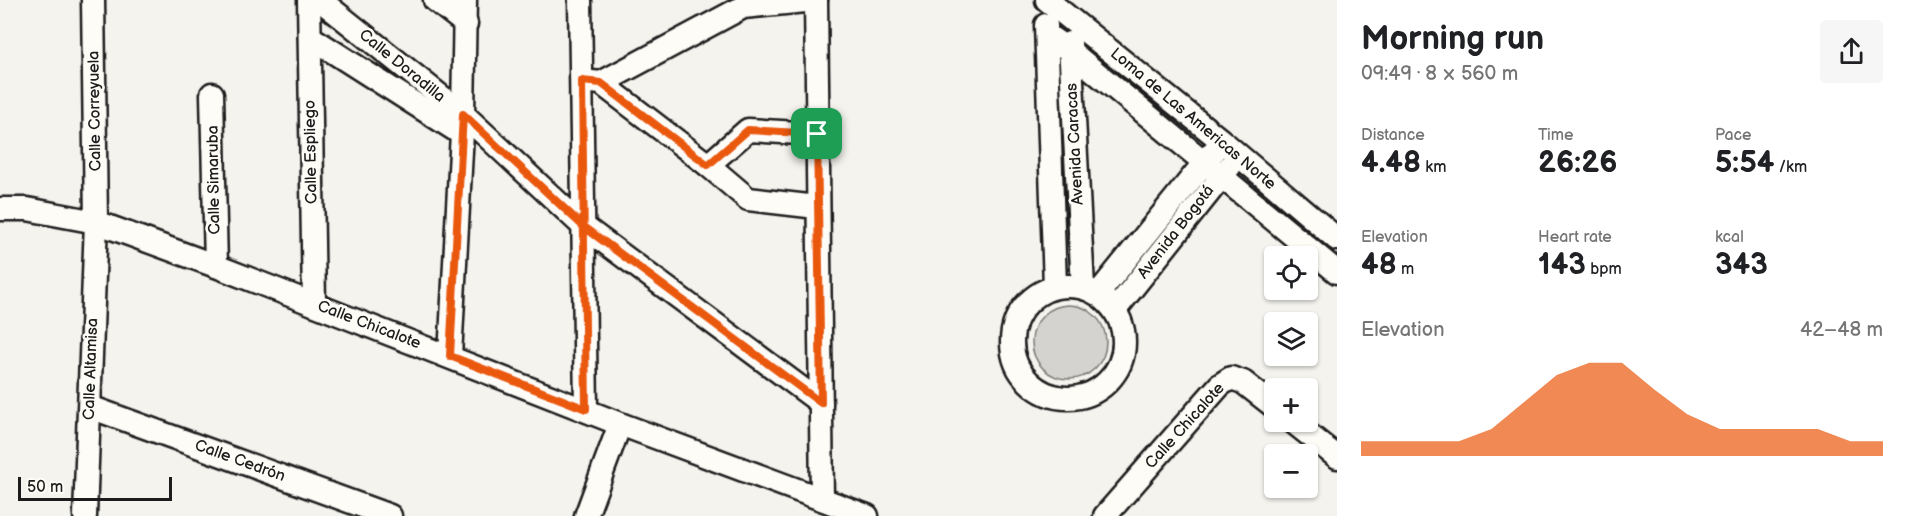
<!DOCTYPE html>
<html lang="en">
<head>
<meta charset="utf-8">
<style>
	:root { --surface:#fff; --page:#f6f6f6; --text:#202124; --muted:#757577; --accent:#ea580c }
	body { margin:0; font-family:"Balsamiq Sans",sans-serif; background:var(--page); color:var(--text); height:100vh; display:flex; flex-direction:column; font-size:22px; white-space:nowrap }
	* { box-sizing:border-box; margin:0 }
	p { font-size:20px; color:var(--muted) }
	.icon { flex:none; width:33px; height:33px; fill:none; stroke:currentColor; stroke-width:2; stroke-linecap:round; stroke-linejoin:round }
	.map { position:relative; flex:1; overflow:hidden }
	.drawer { display:flex; flex-direction:column; background:var(--surface); width:570px }
	.drawer>* { flex:none }
	.tools { position:absolute; left:1264px; top:246px; display:grid; gap:12px }
	.tools a { display:grid; place-items:center; width:54px; height:54px; border-radius:6px; background:var(--surface); box-shadow:0 2px 4px #0004; font-size:30px }
	.scale { position:absolute; left:18px; bottom:15px; width:154px; box-sizing:border-box; padding-left:6px; border:3px solid #1c1c1c; border-top:0; font-size:16px; line-height:21px; white-space:nowrap; color:#1c1c1c; -webkit-text-stroke:4px #fdfcf7; paint-order:stroke }
	.pin { position:absolute; display:grid; place-items:center; width:51px; height:51px; color:#fff; margin:-26px; border-radius:12px; box-shadow:0 3px 9px #0006 }
	.round { display:grid; place-items:center; flex:none; width:63px; height:63px; border-radius:6px; background:var(--page) }
	.overview { display:flex; align-items:center; justify-content:space-between; height:102px; padding:0 24px }
	h1 { font-size:33px; font-weight:800; line-height:45px }
	.stats { display:grid; grid-template-columns:repeat(3,1fr); gap:9px; height:102px; padding:6px 24px }
	.stats div { display:grid; align-content:center }
	.stats b { font-size:30px; font-weight:800 }
	.stats small { font-size:16px; font-weight:400 }
	.stats p { font-size:16px }
	.chart { height:168px; padding:12px 24px }
	.chart p { display:flex; justify-content:space-between }
	.chart svg { width:100%; height:108px; margin-top:6px; fill:var(--accent); opacity:.7 }
	main { display:flex; flex:1; min-height:0 }
	.map>svg:first-child { display:block }
	.green { fill:#d4d3cf; stroke:#787876; stroke-width:1.5 }
	.lines { fill:none; stroke-linecap:round; stroke-linejoin:round }
	.minor-casing { stroke:#1c1c1c; stroke-width:27 }
	.minor { stroke:#fdfcf7; stroke-width:22 }
	.route-casing { stroke:#fff; stroke-width:12 }
	.route { stroke:#ea580c; stroke-width:8 }
	.labels { text-anchor:middle; dominant-baseline:central; stroke-width:5; stroke-linejoin:round; paint-order:stroke }
	.street-label { font-size:16px; fill:#1c1c1c; stroke:#fdfcf7 }
</style>
</head>
<body>
<main>
<div class="map">
<svg width="1337" height="516" viewBox="0 0 1337 516">
	<rect width="100%" height="100%" fill="#f4f3ee"/>
	<filter id="ink" filterUnits="userSpaceOnUse"><feTurbulence type="fractalNoise" baseFrequency=".0167" numOctaves="2"/><feDisplacementMap in="SourceGraphic" scale="12" xChannelSelector="R" yChannelSelector="G"/><feConvolveMatrix kernelMatrix="1 2 1 2 8 2 1 2 1" color-interpolation-filters="sRGB"/></filter>
	<g filter="url(#ink)">
		<circle class="green" cx="1069" cy="342" r="37"/>
		<g class="lines">
			<defs>
				<g id="minor">
					<path d="M309,0L314,304"/>
					<path d="M320,0L463,114L583,226L821,403"/>
					<path d="M435,0L466,24"/>
					<path d="M580,0L586,409"/>
					<path d="M816,0L822,499"/>
					<path d="M1047,0L1223,142L1337,239"/>
					<path d="M1046,25L1055,286"/>
					<path d="M1047,35L1070,51L1337,272"/>
					<path d="M310,37L462,134"/>
					<path d="M1070,43L1083,287"/>
					<path d="M582,81L601,83L708,165L748,199L817,207"/>
					<path d="M601,83L743,7L816,0"/>
					<path d="M212,94L216,266"/>
					<path d="M708,165L748,130L817,134"/>
					<path d="M0,209H27L96,222L216,266L620,424L867,516"/>
					<circle cx="1068" cy="342" r="56"/>
					<path d="M1098,294L1213,152"/>
					<path d="M1115,310L1230,166"/>
					<path d="M450,356L463,114L465,0"/>
					<path d="M90,407L390,516"/>
					<path d="M1293,422L1337,457"/>
					<path d="M85,516L96,222L93,0"/>
					<path d="M586,516L620,424"/>
					<path d="M1105,516L1220,385L1231,378L1243,382L1275,407"/>
				</g>
			</defs>
			<use href="#minor" class="minor-casing"/>
			<use href="#minor" class="minor"/>
		</g>
	</g>
	<g class="lines" filter="url(#ink)">
		<defs>
			<path id="route" d="M817,134L748,130L708,165L601,83L582,81L586,409L450,356L463,114L583,226L821,403L817,134"/>
		</defs>
		<use href="#route" class="route-casing"/>
		<use href="#route" class="route"/>
	</g>
	<g class="labels">
		<g class="street-label">
			<text transform="translate(402 66) rotate(39)">Calle Doradilla</text>
			<text transform="translate(95 111) rotate(-91)">Calle Correyuela</text>
			<text transform="translate(1193 119) rotate(40)">Loma de Las Americas Norte</text>
			<text transform="translate(1075 144) rotate(-93)">Avenida Caracas</text>
			<text transform="translate(311 152) rotate(-91)">Calle Espliego</text>
			<text transform="translate(214 180) rotate(-91)">Calle Simaruba</text>
			<text transform="translate(1176 232) rotate(-52)">Avenida Bogotá</text>
			<text transform="translate(369 325) rotate(21)">Calle Chicalote</text>
			<text transform="translate(91 369) rotate(-88)">Calle Altamisa</text>
			<text transform="translate(1185 426) rotate(-48)">Calle Chicalote</text>
			<text transform="translate(240 461) rotate(20)">Calle Cedrón</text>
		</g>
	</g>
</svg>
<div class="tools">
<a><svg class="icon" aria-label="locate" viewBox="0 0 24 24"><circle cx="12" cy="12" r="6"/><path d="M12 2v4M12 18v4M2 12h4M18 12h4"/></svg></a>
<a><svg class="icon" aria-label="layers" viewBox="0 0 24 24"><path d="M12 4l9 5-9 5-9-5zM3 14l9 5 9-5"/></svg></a>
<a>+</a>
<a>−</a>
</div>
<div class="scale">50 m</div>
<div class="pin" style="left:817px;top:134px;background:#1e9e55"><svg class="icon" aria-label="arrive" viewBox="0 0 24 24"><path d="M6 21V4h12l-3 4 3 4H6"/></svg></div>
</div>
<section class="drawer">
<div class="overview"><div><h1>Morning run</h1><p>09:49 · 8 × 560 m</p></div><a class="round"><svg class="icon" aria-label="share" viewBox="0 0 24 24"><path d="M12 15V3M7 8l5-5 5 5M5 13v7h14v-7"/></svg></a></div>
<div class="stats">
<div><p>Distance</p><b>4.48<small> km</small></b></div>
<div><p>Time</p><b>26:26</b></div>
<div><p>Pace</p><b>5:54<small> /km</small></b></div>
</div>
<div class="stats">
<div><p>Elevation</p><b>48<small> m</small></b></div>
<div><p>Heart rate</p><b>143<small> bpm</small></b></div>
<div><p>kcal</p><b>343</b></div>
</div>
<div class="chart"><p><span>Elevation</span>42–48 m</p>
<svg viewBox="0 0 160 44" preserveAspectRatio="none"><path d="M0 44V38L10 38L20 38L30 38L40 33L50 22L60 11L70 6L80 6L90 17L100 27L110 33L120 33L130 33L140 33L150 38L160 38V44z"/></svg>
</div>
</section>
</main>
</body>
</html>
